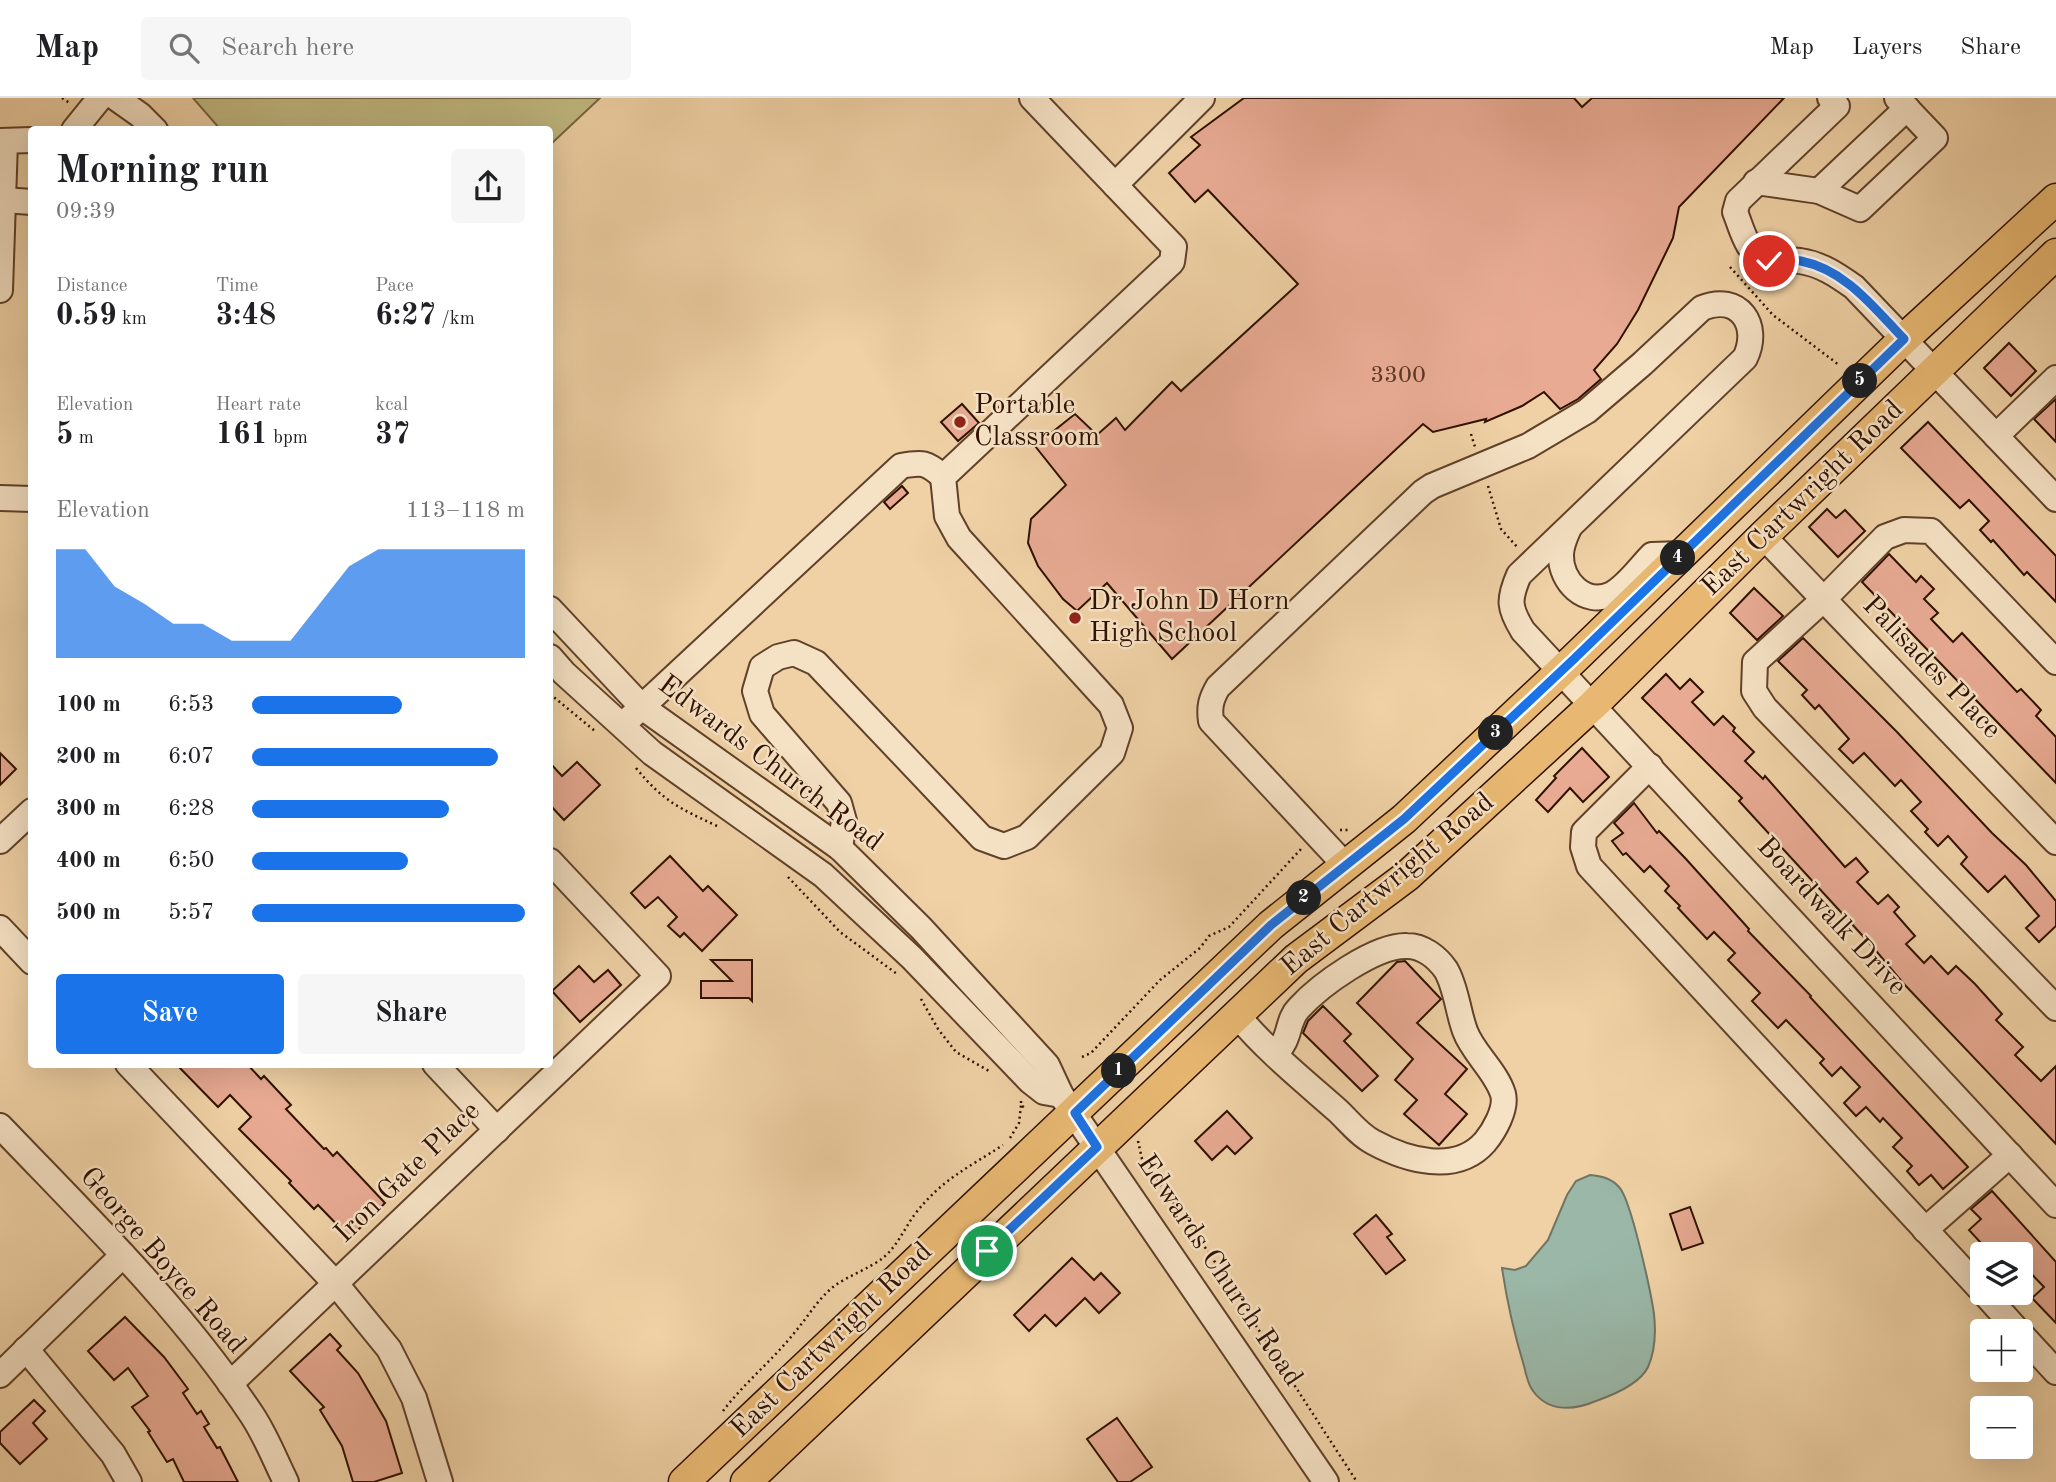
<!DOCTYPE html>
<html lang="en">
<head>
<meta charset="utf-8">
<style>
	:root { --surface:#fff; --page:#f6f6f6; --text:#202124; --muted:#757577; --line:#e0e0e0; --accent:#1a73e8 }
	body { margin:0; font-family:"Old Standard TT",serif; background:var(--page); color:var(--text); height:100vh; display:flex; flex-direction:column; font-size:26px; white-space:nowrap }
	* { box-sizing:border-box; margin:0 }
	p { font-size:23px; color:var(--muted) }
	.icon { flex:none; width:38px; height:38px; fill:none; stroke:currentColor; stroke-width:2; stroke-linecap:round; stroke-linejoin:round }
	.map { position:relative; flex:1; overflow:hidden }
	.details { position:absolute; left:28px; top:28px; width:525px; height:942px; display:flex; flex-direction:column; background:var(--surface); border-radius:7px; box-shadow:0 7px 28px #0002 }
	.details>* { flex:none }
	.fabs { position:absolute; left:1970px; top:1144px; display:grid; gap:14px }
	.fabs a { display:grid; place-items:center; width:63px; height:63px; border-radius:7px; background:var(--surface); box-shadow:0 7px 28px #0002; font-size:35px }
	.pin { position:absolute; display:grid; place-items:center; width:60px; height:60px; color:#fff; margin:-30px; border:4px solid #fff; border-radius:50%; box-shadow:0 2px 7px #0007 }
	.km { position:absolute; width:35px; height:35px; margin:-18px; border-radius:50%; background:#222; color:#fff; font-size:19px; line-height:35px; text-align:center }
	.round { display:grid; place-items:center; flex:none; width:74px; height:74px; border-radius:7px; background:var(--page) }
	.head { display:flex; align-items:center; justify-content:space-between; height:119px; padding:0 28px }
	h1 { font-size:38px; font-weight:600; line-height:52px }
	.metrics { display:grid; grid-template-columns:repeat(3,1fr); gap:10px; height:119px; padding:7px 28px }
	.metrics div { display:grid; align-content:center }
	.metrics b { font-size:30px; font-weight:600 }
	.metrics small { font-size:19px; font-weight:400 }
	.metrics p { font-size:19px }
	.chart { height:196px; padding:14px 28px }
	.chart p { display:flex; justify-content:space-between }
	.chart svg { width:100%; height:126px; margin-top:7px; fill:var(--accent); opacity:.7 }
	.primary-button { display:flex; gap:14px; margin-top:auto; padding:14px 28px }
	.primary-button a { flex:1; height:80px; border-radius:7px; background:var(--accent); color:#fff; font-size:28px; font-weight:600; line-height:80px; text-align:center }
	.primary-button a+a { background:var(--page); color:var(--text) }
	ul { padding:0 28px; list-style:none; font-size:23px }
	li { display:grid; grid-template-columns:112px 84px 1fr; align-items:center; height:52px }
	li i { height:18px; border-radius:9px; background:var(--accent) }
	header { display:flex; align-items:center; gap:42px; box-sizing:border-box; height:98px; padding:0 35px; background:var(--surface); border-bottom:2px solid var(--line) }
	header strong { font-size:33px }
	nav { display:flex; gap:38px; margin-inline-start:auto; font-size:24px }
	.search { width:490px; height:63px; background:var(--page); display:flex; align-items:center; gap:18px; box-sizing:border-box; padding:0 24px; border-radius:7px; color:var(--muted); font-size:26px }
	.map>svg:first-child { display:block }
	.green { fill:#c1b981; stroke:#786540; stroke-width:2 }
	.water { fill:#9ab7a7; stroke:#707564; stroke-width:2 }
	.building { fill:#e8aa93; stroke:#301100; stroke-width:2 }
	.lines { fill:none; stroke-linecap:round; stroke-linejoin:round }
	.minor-casing { stroke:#604129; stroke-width:28 }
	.major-casing { stroke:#301100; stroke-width:33 }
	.path { stroke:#301100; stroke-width:2.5; stroke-dasharray:2 3.5; stroke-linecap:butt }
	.minor { stroke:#f5e1c4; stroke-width:24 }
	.major { stroke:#e8b872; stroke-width:30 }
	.route-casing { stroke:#fff; stroke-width:14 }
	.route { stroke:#1a73e8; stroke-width:9 }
	.poi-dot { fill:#8f2418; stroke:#f5e1c4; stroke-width:2.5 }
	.labels { text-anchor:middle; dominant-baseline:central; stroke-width:5; stroke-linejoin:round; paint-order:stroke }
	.number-label { font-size:24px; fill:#5e3725 }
	.poi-label { font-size:28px; fill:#301100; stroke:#f5e1c4; text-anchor:start }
	.street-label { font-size:28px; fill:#301100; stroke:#f5e1c4 }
</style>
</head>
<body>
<header>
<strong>Map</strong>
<div class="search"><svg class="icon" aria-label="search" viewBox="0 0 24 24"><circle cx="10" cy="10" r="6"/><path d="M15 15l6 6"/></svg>Search here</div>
<nav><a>Map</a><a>Layers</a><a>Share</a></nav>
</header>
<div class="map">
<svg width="2056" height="1384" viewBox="0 0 2056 1384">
	<rect width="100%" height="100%" fill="#efd1a5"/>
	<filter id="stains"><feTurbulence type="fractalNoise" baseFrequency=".00286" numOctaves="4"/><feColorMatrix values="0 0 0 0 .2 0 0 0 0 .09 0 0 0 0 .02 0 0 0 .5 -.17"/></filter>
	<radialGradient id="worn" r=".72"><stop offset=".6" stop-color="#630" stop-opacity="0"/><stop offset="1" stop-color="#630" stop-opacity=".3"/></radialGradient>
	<path class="green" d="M193,0H600L550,47V32L220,31Z"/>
	<path class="water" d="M1590,1077C1601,1078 1611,1080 1619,1089C1631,1101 1651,1195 1654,1216C1656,1234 1655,1253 1648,1269C1640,1286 1613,1297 1596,1303C1575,1312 1549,1315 1533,1293C1528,1287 1526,1276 1524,1268C1514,1235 1507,1204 1502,1170L1515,1172L1526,1168L1548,1142L1567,1097L1576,1083Z"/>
	<g class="building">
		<path d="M1244,0H1574L1582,9L1592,0H1784L1679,109L1673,140L1638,212L1617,246L1594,272L1601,281L1578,301L1560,311L1544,294L1522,308L1485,324L1486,321L1433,334L1423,326L1172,561L1107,485L1077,513L1063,501L1038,468L1028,445L1031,421L1066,387L1035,348L1075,316L1097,337L1116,320L1125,332L1172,284L1181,293L1298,186L1208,92L1195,104L1169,75L1200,47L1191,39Z"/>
		<path d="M2009,245L2036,273L2011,298L1984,270Z"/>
		<path d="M2056,301V344L2034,321Z"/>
		<path d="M962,306L979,325L958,343L941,324Z"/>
		<path d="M1928,324L2056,458V504L2027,474L2024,477L1993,442L1991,444L1980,432L1989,423L1969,402L1960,410L1901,350Z"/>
		<path d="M902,388L908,395L890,411L884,404Z"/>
		<path d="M1827,411L1836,420L1845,412L1865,433L1838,459L1809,429Z"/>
		<path d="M1889,456L1916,484L1921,478L1934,491L1924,501L1938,515L1931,521L1953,544L1962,535L2017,594L2021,591L2041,612L2036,618L2056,639V685L1862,484Z"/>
		<path d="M1754,490L1783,518L1757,542L1730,515Z"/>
		<path d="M1803,540L1897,634L1992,735L2026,767L2056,803V828L2039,844L2026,830L2039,818L2005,778L1988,794L1961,766L1967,759L1948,738L1938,748L1925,734L1928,731L1911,713L1921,704L1901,682L1895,688L1864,655L1853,665L1839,651L1849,641L1819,607L1815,611L1802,597L1807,592L1778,563Z"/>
		<path d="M1666,576L1680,591L1690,581L1703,594L1692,604L1714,627L1723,618L1735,630L1733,633L1754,654L1745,663L1763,681L1765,678L1845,769L1856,760L1868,774L1857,784L1878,806L1888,797L1899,809L1894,814L1915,838L1906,846L1924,865L1931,858L1948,876L1956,868L1975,886L2002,916L1996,922L2023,949L2015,957L2041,983L2056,968V1046L1903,885L1872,848L1739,703L1742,700L1642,600Z"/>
		<path d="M1582,650L1609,679L1583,704L1570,690L1548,714L1536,702L1556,680L1554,678Z"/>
		<path d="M0,655L16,671L0,687Z"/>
		<path d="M577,664L600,687L564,722L550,707V665L562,678Z"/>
		<path d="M1634,705L1657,735L1659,733L1686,761L1749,831L1748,833L1811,898L1810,899L1968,1069L1943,1091L1931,1077L1919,1087L1907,1073L1912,1068L1893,1049L1902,1040L1883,1020L1880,1024L1866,1009L1856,1018L1844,1005L1860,989L1841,969L1832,978L1820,965L1824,961L1786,922L1778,930L1752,903L1760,895L1728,862L1735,855L1714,834L1707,841L1678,810L1680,808L1665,793L1669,788L1650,768L1644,774L1626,755L1623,757L1612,743L1623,735L1614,725Z"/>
		<path d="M670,758L703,793L708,788L737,817L702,853L684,835L680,839L668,828L677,819L658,799L645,810L631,795Z"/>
		<path d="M711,862H752V903L749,900H701V883H732Z"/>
		<path d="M1405,863L1441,901L1417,925L1467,971L1445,996L1467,1016L1439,1047L1404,1016L1417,1002L1395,982L1413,961L1357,905L1397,864Z"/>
		<path d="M579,868L594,884L608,872L621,887L580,924L552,893Z"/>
		<path d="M1323,908L1351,936L1344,943L1378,978L1362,993L1303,935L1308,923Z"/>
		<path d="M176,966H247L261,981L264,978L291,1007L286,1011L324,1051L326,1050L333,1058L337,1054L385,1105L350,1140L318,1107L314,1111L289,1085L291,1083L239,1031L251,1019L230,997L218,1009Z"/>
		<path d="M1227,1013L1252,1040L1235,1056L1227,1048L1212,1062L1195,1043Z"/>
		<path d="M1992,1093L2056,1164V1225L2032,1200L2044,1189L2021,1165V1157H1992L1969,1132L1981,1121L1971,1111Z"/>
		<path d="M1690,1109L1703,1145L1682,1152L1670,1116Z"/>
		<path d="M1376,1117L1392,1136L1387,1139L1405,1162L1386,1176L1354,1136Z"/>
		<path d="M1072,1160L1094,1182L1101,1175L1120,1195L1099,1215L1085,1200L1056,1228L1045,1217L1029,1233L1014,1217Z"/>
		<path d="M125,1219L164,1259L188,1291L183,1295L197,1316L201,1313L209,1326L204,1329L217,1350L220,1349L238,1384H184L173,1361L167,1364L148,1334L150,1333L132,1309L148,1298L128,1270L114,1282L88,1253Z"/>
		<path d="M330,1236L341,1248L337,1252L358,1275L386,1323L402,1375L374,1384H353L342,1348L320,1312L324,1309L290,1273Z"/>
		<path d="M34,1302L45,1313L33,1325L47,1341L20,1366L0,1345V1334Z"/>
		<path d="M1117,1320L1152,1369L1130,1384H1118L1087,1341Z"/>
	</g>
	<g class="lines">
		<defs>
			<g id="minor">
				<path d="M116,0L140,17L155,32"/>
				<path d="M1830,0L1837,8L1738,103L1735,114C1742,131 1747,157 1767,162C1778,165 1790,161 1800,163C1821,166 1837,177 1854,189L2056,401"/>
				<path d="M74,32L100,0"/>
				<path d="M0,43L32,42"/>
				<path d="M1756,84L1819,93L1860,111L1935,40L1897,0"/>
				<path d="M1115,87L1202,0"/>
				<path d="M1819,93L1907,10"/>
				<path d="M3,102L32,104"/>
				<path d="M0,192L5,43"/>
				<path d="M1996,338L2056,280"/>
				<path d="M0,400L32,401"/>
				<path d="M1569,430C1565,439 1561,447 1561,457C1560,483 1585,509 1612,496C1627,488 1640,469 1652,457L1682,456"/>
				<path d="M1763,438L2056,744"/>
				<path d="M550,511L642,609L840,750L921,830L1047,967L1061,997L1326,1384"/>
				<path d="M550,559L564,575L652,655L823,777L912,860L1030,983L1044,994L1061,997"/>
				<path d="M2056,564L1931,433L1904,432L1885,439L1824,501L1755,564L1754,593L1765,610L2056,910"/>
				<path d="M631,619L901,368C922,364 927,364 943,379"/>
				<path d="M1650,668L1584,734L1583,749L1589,768L1983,1194"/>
				<path d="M0,743L32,713"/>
				<path d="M840,750L844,723L839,705L762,616L755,593L762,569L778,559L794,555L816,565L982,740L1004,748L1027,739L1112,655L1120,630L1111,607L959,440L947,418L943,379L1172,164L1174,149L1032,0"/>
				<path d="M1345,767L1211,623C1209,609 1211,601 1218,589L1423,394L1432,388L1528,348L1587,313L1642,266L1702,210C1739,195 1761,227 1745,260L1519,477C1508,502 1509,510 1523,533L2056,1107"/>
				<path d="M0,830L32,864"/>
				<path d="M1237,917C1267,953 1303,982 1337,1012C1348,1022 1359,1037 1373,1044C1406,1062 1456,1077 1485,1044C1494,1033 1507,1011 1503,996C1496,973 1473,955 1465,933C1458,914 1456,889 1446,872C1437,859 1423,848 1407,848C1375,847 1320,887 1299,910C1289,920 1290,933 1284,944C1282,948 1278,953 1276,957"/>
				<path d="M128,966L336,1186L389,1251L414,1300L440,1384"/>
				<path d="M435,966L497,1032"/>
				<path d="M0,1028C88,1120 181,1210 252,1317C266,1338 275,1362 286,1384"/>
				<path d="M1925,1132L2010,1057"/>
				<path d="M1984,1195L2019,1234"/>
				<path d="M2021,1236L2056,1274"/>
				<path d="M26,1251L113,1356L129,1384"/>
				<path d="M0,1277L123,1157"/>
				<path d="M230,1286L658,878L550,763"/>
			</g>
			<g id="major">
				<path d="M684,1384L1271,827L1404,721L1574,561L1904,241L2056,101"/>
				<path d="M746,1384L1296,861L1407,778L1593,607L1763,438L2056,156"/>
			</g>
		</defs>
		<use href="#minor" class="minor-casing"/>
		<use href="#major" class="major-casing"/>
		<g class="path">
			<path d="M62,0L71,6"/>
			<path d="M1730,169L1773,217L1839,267"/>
			<path d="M1471,336L1475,349"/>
			<path d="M1488,388L1501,431L1518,450"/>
			<path d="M550,596L595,633"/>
			<path d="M636,670C664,704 679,710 717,728"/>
			<path d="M1340,732H1348"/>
			<path d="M788,779L840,834L897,876"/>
			<path d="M921,901L938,931L956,954L989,973"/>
			<path d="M1082,959L1091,955L1160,882L1200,850L1209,838L1229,829L1301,751"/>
			<path d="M1021,1003V1007L1026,1011"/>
			<path d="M1010,1040L1019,1025L1021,1007"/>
			<path d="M1138,1043L1142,1061L1209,1155L1357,1384"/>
			<path d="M723,1313C744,1285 773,1262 795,1234C808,1219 817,1202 833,1189C849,1177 871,1170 884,1159C898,1147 904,1131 915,1116C942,1081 968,1070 1003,1047"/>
		</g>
		<use href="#minor" class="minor"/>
		<use href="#major" class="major"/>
	</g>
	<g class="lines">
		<defs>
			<path id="route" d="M987,1153L1097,1049L1075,1015L1271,827L1404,721L1574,561L1904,241C1874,210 1846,172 1801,163C1791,161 1779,163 1769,163"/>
		</defs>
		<use href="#route" class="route-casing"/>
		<use href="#route" class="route"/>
	</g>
	<g class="poi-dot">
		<circle cx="960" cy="324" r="7"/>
		<circle cx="1075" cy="520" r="7"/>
	</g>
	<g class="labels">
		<g class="number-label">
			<text x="1398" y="278">3300</text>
		</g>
		<g class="poi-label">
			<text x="974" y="308">Portable<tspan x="974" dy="32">Classroom</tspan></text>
			<text x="1089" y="504">Dr John D Horn<tspan x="1089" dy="32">High School</tspan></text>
		</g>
		<g class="street-label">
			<text transform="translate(1803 401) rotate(-44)">East Cartwright Road</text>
			<text transform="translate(1931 570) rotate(46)">Palisades Place</text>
			<text transform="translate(770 666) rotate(37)">Edwards Church Road</text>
			<text transform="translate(1388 787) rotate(-40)">East Cartwright Road</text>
			<text transform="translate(1831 819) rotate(47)">Boardwalk Drive</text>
			<text transform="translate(408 1075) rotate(-44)">Iron Gate Place</text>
			<text transform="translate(162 1163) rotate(49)">George Boyce Road</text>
			<text transform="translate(1219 1173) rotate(56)">Edwards Church Road</text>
			<text transform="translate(832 1243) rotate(-44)">East Cartwright Road</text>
		</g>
	</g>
	<rect width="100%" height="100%" filter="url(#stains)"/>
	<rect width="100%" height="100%" fill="url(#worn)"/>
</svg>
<div class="fabs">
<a><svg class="icon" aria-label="layers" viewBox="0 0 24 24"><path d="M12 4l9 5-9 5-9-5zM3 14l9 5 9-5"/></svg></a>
<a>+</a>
<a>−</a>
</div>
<div class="pin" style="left:987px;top:1153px;background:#1e9e55"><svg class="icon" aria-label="arrive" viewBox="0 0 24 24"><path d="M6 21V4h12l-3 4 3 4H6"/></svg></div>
<div class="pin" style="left:1769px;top:163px;background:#d93025"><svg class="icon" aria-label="check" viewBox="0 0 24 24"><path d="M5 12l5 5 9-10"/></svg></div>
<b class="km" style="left:1119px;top:973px">1</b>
<b class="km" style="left:1304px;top:800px">2</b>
<b class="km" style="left:1496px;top:635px">3</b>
<b class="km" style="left:1678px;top:460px">4</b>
<b class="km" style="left:1860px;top:283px">5</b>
<section class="details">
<div class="head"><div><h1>Morning run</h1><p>09:39</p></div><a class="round"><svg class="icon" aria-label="share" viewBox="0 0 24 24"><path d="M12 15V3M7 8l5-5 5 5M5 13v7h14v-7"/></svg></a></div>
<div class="metrics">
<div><p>Distance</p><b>0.59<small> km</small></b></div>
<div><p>Time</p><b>3:48</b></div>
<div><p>Pace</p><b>6:27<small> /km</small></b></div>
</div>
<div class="metrics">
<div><p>Elevation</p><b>5<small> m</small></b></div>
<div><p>Heart rate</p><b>161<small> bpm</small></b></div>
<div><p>kcal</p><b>37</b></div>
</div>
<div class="chart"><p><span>Elevation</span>113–118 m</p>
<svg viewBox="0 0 160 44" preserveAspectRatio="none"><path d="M0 44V6L10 6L20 19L30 25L40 32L50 32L60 38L70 38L80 38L90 25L100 12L110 6L120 6L130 6L140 6L150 6L160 6V44z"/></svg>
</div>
<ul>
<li><b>100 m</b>6:53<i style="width:55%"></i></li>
<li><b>200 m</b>6:07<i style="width:90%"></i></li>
<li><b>300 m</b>6:28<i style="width:72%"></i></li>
<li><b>400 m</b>6:50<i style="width:57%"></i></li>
<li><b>500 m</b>5:57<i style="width:100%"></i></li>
</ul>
<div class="primary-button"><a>Save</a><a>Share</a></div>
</section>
</div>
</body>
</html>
